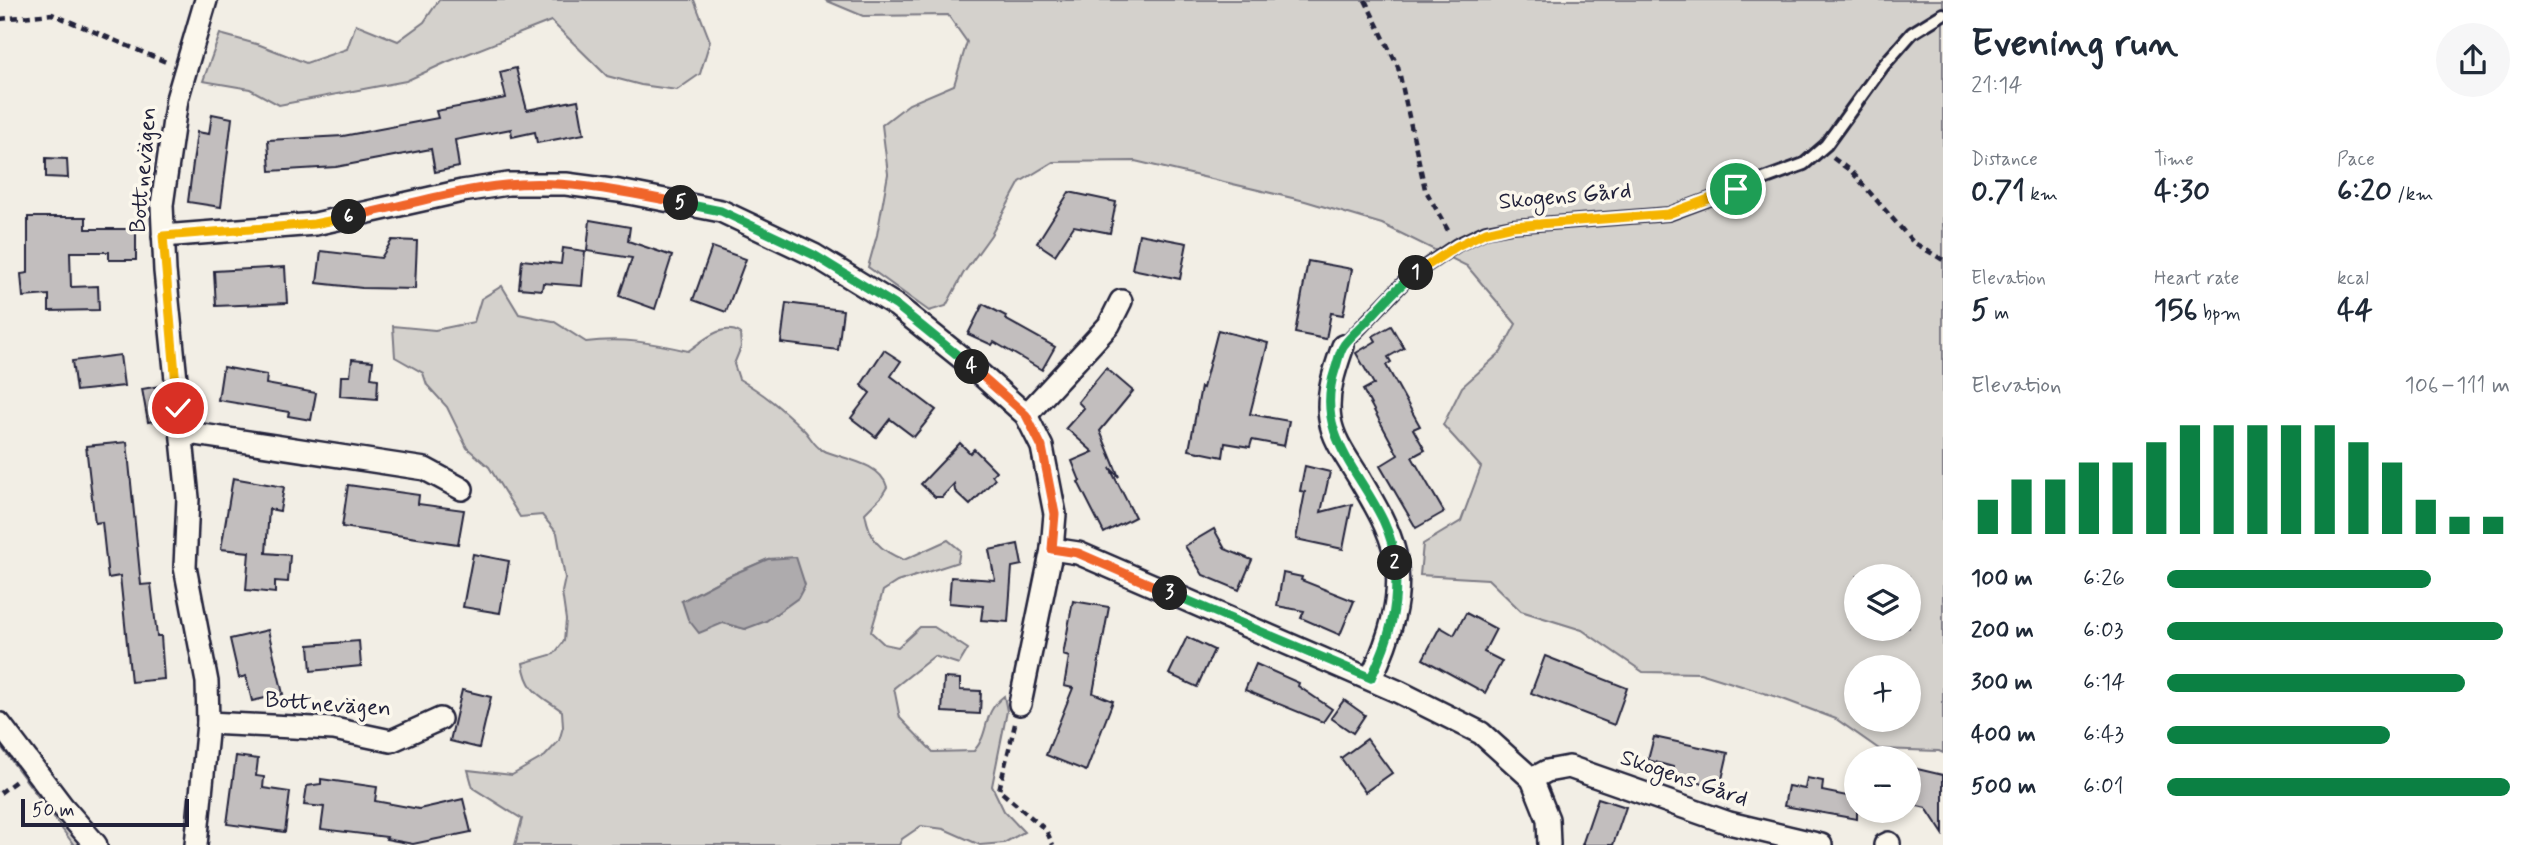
<!DOCTYPE html>
<html lang="en">
<head>
<meta charset="utf-8">
<style>
	:root { --surface:#fff; --page:#f6f6f7; --text:#1f2937; --muted:#747a83; --accent:#0b8043 }
	body { margin:0; font-family:Mynerve,sans-serif; background:var(--page); color:var(--text); height:100vh; display:flex; flex-direction:column; font-size:26px; white-space:nowrap }
	* { box-sizing:border-box; margin:0 }
	p { font-size:23px; color:var(--muted) }
	.icon { flex:none; width:38px; height:38px; fill:none; stroke:currentColor; stroke-width:2; stroke-linecap:round; stroke-linejoin:round }
	.map { position:relative; flex:1; overflow:hidden }
	.details { display:flex; flex-direction:column; background:var(--surface); width:595px }
	.details>* { flex:none }
	.fabs { position:absolute; left:1844px; top:564px; display:grid; gap:14px }
	.fabs a { display:grid; place-items:center; width:77px; height:77px; border-radius:50%; background:var(--surface); box-shadow:0 4px 10px #0003; font-size:35px }
	.scale { position:absolute; left:21px; bottom:18px; width:168px; box-sizing:border-box; padding-left:7px; border:4px solid #22223b; border-top:0; font-size:19px; line-height:24px; white-space:nowrap; color:#22223b; -webkit-text-stroke:5px #fbf7ec; paint-order:stroke }
	.pin { position:absolute; display:grid; place-items:center; width:60px; height:60px; color:#fff; margin:-30px; border:4px solid #fff; border-radius:50%; box-shadow:0 2px 7px #0007 }
	.km { position:absolute; width:35px; height:35px; margin:-18px; border-radius:50%; background:#222; color:#fff; font-size:19px; line-height:35px; text-align:center }
	.round { display:grid; place-items:center; flex:none; width:74px; height:74px; border-radius:37px; background:var(--page) }
	.head { display:flex; align-items:center; justify-content:space-between; height:119px; padding:0 28px }
	h1 { font-size:38px; font-weight:800; line-height:52px }
	.figures { display:grid; grid-template-columns:repeat(3,1fr); gap:10px; height:119px; padding:7px 28px }
	.figures div { display:grid; align-content:center }
	.figures b { font-size:30px; font-weight:800 }
	.figures small { font-size:19px; font-weight:400 }
	.figures p { font-size:19px }
	.chart { height:196px; padding:14px 28px }
	.chart p { display:flex; justify-content:space-between }
	.chart svg { width:100%; height:126px; margin-top:7px; stroke:var(--accent); stroke-width:6 }
	ul { padding:0 28px; list-style:none; font-size:23px }
	li { display:grid; grid-template-columns:112px 84px 1fr; align-items:center; height:52px }
	li i { height:18px; border-radius:9px; background:var(--accent) }
	main { display:flex; flex:1; min-height:0 }
	.map>svg:first-child { display:block }
	.green { fill:#d4d1cc; stroke:#7b7a84; stroke-width:2; fill-rule:evenodd }
	.water { fill:#aeabad; stroke:#76747f; stroke-width:2 }
	.building { fill:#c2bebe; stroke:#22223b; stroke-width:2 }
	.lines { fill:none; stroke-linecap:round; stroke-linejoin:round }
	.service-casing { stroke:#22223b; stroke-width:16 }
	.minor-casing { stroke:#22223b; stroke-width:26 }
	.path { stroke:#22223b; stroke-width:4.5; stroke-dasharray:7 5; stroke-linecap:butt }
	.service { stroke:#fbf7ec; stroke-width:10 }
	.minor { stroke:#fbf7ec; stroke-width:21 }
	.split-1-casing { stroke:#fff; stroke-width:14 }
	.split-2-casing { stroke:#fff; stroke-width:14 }
	.split-3-casing { stroke:#fff; stroke-width:14 }
	.split-4-casing { stroke:#fff; stroke-width:14 }
	.split-5-casing { stroke:#fff; stroke-width:14 }
	.split-6-casing { stroke:#fff; stroke-width:14 }
	.split-7-casing { stroke:#fff; stroke-width:14 }
	.split-1 { stroke:#f5b400; stroke-width:9 }
	.split-2 { stroke:#22a559; stroke-width:9 }
	.split-3 { stroke:#22a559; stroke-width:9 }
	.split-4 { stroke:#f0652b; stroke-width:9 }
	.split-5 { stroke:#22a559; stroke-width:9 }
	.split-6 { stroke:#f0652b; stroke-width:9 }
	.split-7 { stroke:#f5b400; stroke-width:9 }
	.labels { text-anchor:middle; dominant-baseline:central; stroke-width:7; stroke-linejoin:round; paint-order:stroke }
	.street-label { font-size:23px; fill:#22223b; stroke:#fbf7ec }
</style>
</head>
<body>
<main>
<div class="map">
<svg width="1943" height="845" viewBox="0 0 1943 845">
	<rect width="100%" height="100%" fill="#f2eee5"/>
	<filter id="ink" filterUnits="userSpaceOnUse"><feTurbulence type="fractalNoise" baseFrequency=".0143" numOctaves="2"/><feDisplacementMap in="SourceGraphic" scale="14" xChannelSelector="R" yChannelSelector="G"/><feConvolveMatrix kernelMatrix="1 2 1 2 8 2 1 2 1" color-interpolation-filters="sRGB"/></filter>
	<g filter="url(#ink)">
		<g class="green">
			<path d="M439,0H694L710,41L700,74L677,90L641,85L607,76L551,21L447,62L406,81L279,105L250,89L203,81L220,34L260,45L306,63L347,49L356,24L398,41L424,22Z"/>
			<path d="M825,0H1943V753L1939,751L1879,749L1836,719L1780,698L1700,673L1643,672L1582,630L1521,611L1488,579L1420,575L1423,544L1461,521L1481,467L1443,425L1462,387L1501,352L1516,324L1467,266L1382,224L1305,201L1135,161L1053,162L1020,182L991,235L963,274L946,306L929,311L868,267L877,235L888,174L882,125L909,104L954,85L967,42L948,15L863,16ZM1857,576H1909V628H1857ZM1857,667H1909V719H1857Z"/>
			<path d="M502,286L519,314L553,321L586,342C622,337 654,343 688,351C703,341 722,322 740,333L741,347L734,364L739,379C766,395 781,408 804,430C810,436 814,446 822,450C842,459 880,462 887,487L881,497L865,513C870,540 879,550 904,560L948,540L960,550L958,562L897,582L883,591L871,632L884,644L898,647L920,627H934L968,649L959,664L934,656L894,688L900,718L933,752L974,751C991,731 981,714 1004,696L1007,711L992,786L1004,811L1024,832L1004,843L980,845L944,829L921,826L902,839L899,845H515L522,819L473,788L468,770L512,775L545,756L559,741L563,727L562,711C540,695 527,692 523,663L554,654L564,641L566,620L562,592L565,578L557,533L542,515L520,517L489,467L467,448L447,407L427,385L423,373L395,357L393,326L435,330L474,322L481,299ZM768,559L746,629L724,623L682,601L729,576Z"/>
			<path d="M0,741L85,845H74L2,748Z"/>
		</g>
		<path class="water" d="M796,557L805,585L798,598L766,621L745,629L723,623L699,633L688,619L682,601L729,576L768,559Z"/>
		<g class="building">
			<path d="M516,68L527,110L578,100L584,134L537,143L535,132L512,137L511,129L455,140L459,167L435,172L431,149L336,167L270,171L268,140L343,136L438,118L436,111L506,98L500,72Z"/>
			<path d="M212,114L232,118L221,207L188,202L197,132L209,134Z"/>
			<path d="M46,158L67,159L68,178L46,177Z"/>
			<path d="M1069,192L1116,202L1110,233L1074,226L1055,255L1037,243Z"/>
			<path d="M28,217H86V229H136V260H109V252H70L71,287L98,286L99,310L49,311V295L23,297L21,274L28,273Z"/>
			<path d="M590,220L630,227L628,241L672,256L655,309L619,296L632,258L587,251Z"/>
			<path d="M1139,234L1187,243L1180,279L1132,269Z"/>
			<path d="M392,240L417,241L415,289L362,288L317,283L321,251L381,258Z"/>
			<path d="M712,247L746,259L726,312L693,300Z"/>
			<path d="M563,248L585,251L582,286L543,283L542,290L519,288L522,260L561,264Z"/>
			<path d="M1308,261L1352,269L1343,315L1331,313L1326,339L1295,333Z"/>
			<path d="M285,267L287,303L216,306L214,271Z"/>
			<path d="M786,303L843,310L838,350L781,343Z"/>
			<path d="M983,304L1006,316L1005,319L1055,347L1042,370L994,342L992,345L968,334Z"/>
			<path d="M1391,326L1404,348L1388,357L1391,362L1386,365L1420,426L1413,429L1425,450L1412,457L1444,512L1416,528L1380,466L1398,455L1363,390L1374,384L1356,353L1376,341L1373,336Z"/>
			<path d="M1218,330L1268,343L1250,414L1289,421L1284,446L1252,440L1250,447L1225,443L1223,457L1189,450L1201,387L1203,388Z"/>
			<path d="M884,350L901,361L891,376L936,410L914,437L890,419L876,437L851,418L870,393L861,385Z"/>
			<path d="M120,355L124,386L76,391L72,361Z"/>
			<path d="M352,359L373,361L371,378L378,379L377,399L340,396L341,376H350Z"/>
			<path d="M223,367L267,375L266,384L316,393L311,420L288,416L289,412L218,400Z"/>
			<path d="M1106,368L1133,391L1100,431L1119,477L1110,468L1135,517L1104,533L1078,482L1080,481L1072,461L1093,452L1066,428L1084,408L1078,402Z"/>
			<path d="M160,386L165,419L148,422L142,389Z"/>
			<path d="M127,442L141,585L151,584L157,636H161L164,679L131,682L120,576L108,578L102,522L95,523L86,446Z"/>
			<path d="M960,443L970,453L974,449L996,471L992,475L995,479L970,505L955,491L954,484L942,497H935L921,484Z"/>
			<path d="M1305,466L1330,472L1321,512L1352,504L1343,549L1296,539L1305,492L1300,491Z"/>
			<path d="M233,478L284,487L280,511L269,509L266,553L290,555L288,582L275,581V593L246,590L249,552L221,549Z"/>
			<path d="M348,485L419,495L418,504L464,510L458,544L342,527Z"/>
			<path d="M1214,529L1225,549L1252,560L1239,590L1203,575L1185,546Z"/>
			<path d="M1018,544L1022,565L1012,567L1008,622L981,620L983,606L949,603L951,577L995,580L989,550Z"/>
			<path d="M473,554L509,561L500,613L463,607Z"/>
			<path d="M1283,573L1302,577L1301,580L1354,601L1340,635L1301,618L1304,611L1277,606Z"/>
			<path d="M1073,601L1109,607L1093,693L1113,701L1086,771L1046,755L1073,688L1064,686L1069,657L1063,655Z"/>
			<path d="M1466,613L1496,629L1484,652L1502,661L1485,693L1423,659L1440,627L1454,635Z"/>
			<path d="M268,630L283,694L252,701L246,676L239,678L230,639Z"/>
			<path d="M1187,637L1214,650L1197,687L1169,674Z"/>
			<path d="M359,641L361,666L311,671L309,645Z"/>
			<path d="M1545,656L1627,688L1614,725L1531,693Z"/>
			<path d="M1256,664L1299,683L1298,686L1332,709L1323,722L1245,690Z"/>
			<path d="M944,678L960,679V690L981,691L980,714L942,712Z"/>
			<path d="M462,690L491,697L479,748L450,741Z"/>
			<path d="M1344,700L1365,715L1353,733L1331,718Z"/>
			<path d="M1654,737L1728,753L1720,788L1671,776L1673,767L1648,760Z"/>
			<path d="M1367,739L1392,773L1365,792L1341,758Z"/>
			<path d="M236,756L258,759L256,776L264,777L263,788L290,792L285,832L227,824Z"/>
			<path d="M1913,768L1943,775V834L1926,808L1909,804V784Z"/>
			<path d="M1807,778L1823,781L1822,791L1857,798V819L1784,806L1788,786L1805,789Z"/>
			<path d="M321,779L377,787L375,801L419,809L463,799L471,832L413,844L386,839L387,837L321,829L324,807L304,805L307,786L321,784Z"/>
			<path d="M1598,798L1626,807L1613,845H1582Z"/>
		</g>
		<g class="lines">
			<defs>
				<path id="service" d="M1343,346L1408,278L1457,245L1486,231L1512,226L1669,214L1804,164L1826,145L1883,66L1912,33L1943,14"/>
				<g id="minor">
					<path d="M163,236L315,224L462,191L508,184H566L619,191L721,211L814,255L897,306L968,363L1026,415L1042,447L1055,514L1052,549L1020,704"/>
					<path d="M1343,346C1335,369 1326,394 1330,419C1333,441 1350,462 1361,481C1374,503 1389,528 1395,554C1404,596 1389,640 1371,678"/>
					<path d="M1026,415L1109,325L1121,301"/>
					<path d="M182,432L425,469L462,489"/>
					<path d="M1052,549L1078,553L1399,692L1481,733L1532,779"/>
					<path d="M208,723L334,729L391,741L440,719"/>
					<path d="M0,724L63,807L96,845"/>
					<path d="M196,845L208,723L207,682L185,567L188,498L165,271L162,205L177,99L206,0"/>
					<path d="M1549,845L1548,819L1532,779L1547,771L1569,767L1729,823L1821,845"/>
					<path d="M1885,845L1889,843"/>
				</g>
			</defs>
			<use href="#service" class="service-casing"/>
			<use href="#minor" class="minor-casing"/>
			<g class="path">
				<path d="M1365,0L1398,67L1425,189L1450,234"/>
				<path d="M0,19L52,14L166,62"/>
				<path d="M1833,158L1852,172L1913,242L1943,260"/>
				<path d="M1015,724L999,790L1046,830L1053,845"/>
				<path d="M0,793L16,781"/>
			</g>
			<use href="#service" class="service"/>
			<use href="#minor" class="minor"/>
		</g>
	</g>
	<g class="lines" filter="url(#ink)">
		<defs>
			<path id="split-1" d="M1416,273L1457,246L1486,232L1512,226L1668,214L1736,189"/>
			<path id="split-2" d="M1395,563C1390,491 1308,449 1335,370C1338,362 1339,352 1344,345C1350,337 1359,329 1366,322C1382,306 1397,286 1416,273"/>
			<path id="split-3" d="M1170,593L1371,678C1390,638 1399,607 1395,563"/>
			<path id="split-4" d="M972,367L1026,415L1042,447L1055,514L1052,549L1078,553L1170,593"/>
			<path id="split-5" d="M681,203L721,211L814,255L897,306L972,367"/>
			<path id="split-6" d="M349,217C401,207 453,190 506,185C565,179 624,192 681,203"/>
			<path id="split-7" d="M178,408L163,236L314,224L349,217"/>
		</defs>
		<use href="#split-1" class="split-1-casing"/>
		<use href="#split-2" class="split-2-casing"/>
		<use href="#split-3" class="split-3-casing"/>
		<use href="#split-4" class="split-4-casing"/>
		<use href="#split-5" class="split-5-casing"/>
		<use href="#split-6" class="split-6-casing"/>
		<use href="#split-7" class="split-7-casing"/>
		<use href="#split-1" class="split-1"/>
		<use href="#split-2" class="split-2"/>
		<use href="#split-3" class="split-3"/>
		<use href="#split-4" class="split-4"/>
		<use href="#split-5" class="split-5"/>
		<use href="#split-6" class="split-6"/>
		<use href="#split-7" class="split-7"/>
	</g>
	<g class="labels">
		<g class="street-label">
			<text transform="translate(144 170) rotate(-85)">Bottnevägen</text>
			<text transform="translate(1565 197) rotate(-5)">Skogens Gård</text>
			<text transform="translate(328 705) rotate(4)">Bottnevägen</text>
			<text transform="translate(1684 779) rotate(19)">Skogens Gård</text>
		</g>
	</g>
</svg>
<div class="fabs">
<a><svg class="icon" aria-label="layers" viewBox="0 0 24 24"><path d="M12 4l9 5-9 5-9-5zM3 14l9 5 9-5"/></svg></a>
<a>+</a>
<a>−</a>
</div>
<div class="scale">50 m</div>
<div class="pin" style="left:1736px;top:189px;background:#1e9e55"><svg class="icon" aria-label="arrive" viewBox="0 0 24 24"><path d="M6 21V4h12l-3 4 3 4H6"/></svg></div>
<div class="pin" style="left:178px;top:408px;background:#d93025"><svg class="icon" aria-label="check" viewBox="0 0 24 24"><path d="M5 12l5 5 9-10"/></svg></div>
<b class="km" style="left:1416px;top:273px">1</b>
<b class="km" style="left:1395px;top:563px">2</b>
<b class="km" style="left:1170px;top:593px">3</b>
<b class="km" style="left:972px;top:367px">4</b>
<b class="km" style="left:681px;top:203px">5</b>
<b class="km" style="left:349px;top:217px">6</b>
</div>
<section class="details">
<div class="head"><div><h1>Evening run</h1><p>21:14</p></div><a class="round"><svg class="icon" aria-label="share" viewBox="0 0 24 24"><path d="M12 15V3M7 8l5-5 5 5M5 13v7h14v-7"/></svg></a></div>
<div class="figures">
<div><p>Distance</p><b>0.71<small> km</small></b></div>
<div><p>Time</p><b>4:30</b></div>
<div><p>Pace</p><b>6:20<small> /km</small></b></div>
</div>
<div class="figures">
<div><p>Elevation</p><b>5<small> m</small></b></div>
<div><p>Heart rate</p><b>156<small> bpm</small></b></div>
<div><p>kcal</p><b>44</b></div>
</div>
<div class="chart"><p><span>Elevation</span>106–111 m</p>
<svg viewBox="0 0 160 44" preserveAspectRatio="none"><path d="M5 44V32M15 44V25M25 44V25M35 44V19M45 44V19M55 44V12M65 44V6M75 44V6M85 44V6M95 44V6M105 44V6M115 44V12M125 44V19M135 44V32M145 44V38M155 44V38"/></svg>
</div>
<ul>
<li><b>100 m</b>6:26<i style="width:77%"></i></li>
<li><b>200 m</b>6:03<i style="width:98%"></i></li>
<li><b>300 m</b>6:14<i style="width:87%"></i></li>
<li><b>400 m</b>6:43<i style="width:65%"></i></li>
<li><b>500 m</b>6:01<i style="width:100%"></i></li>
</ul>
</section>
</main>
</body>
</html>
